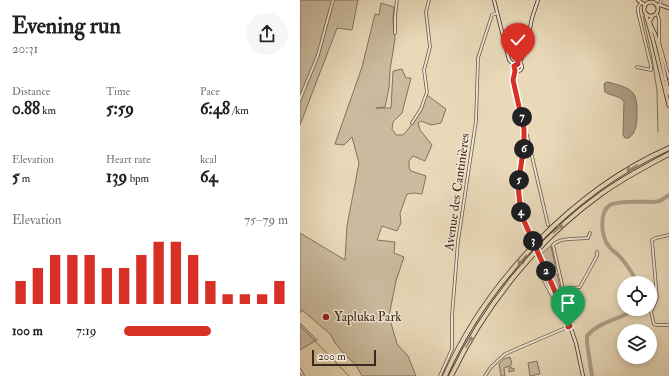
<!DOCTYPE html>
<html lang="en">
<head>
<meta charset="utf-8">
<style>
	:root { --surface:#fff; --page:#f6f6f6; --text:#222; --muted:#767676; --accent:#d93025 }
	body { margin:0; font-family:"IM FELL Double Pica",serif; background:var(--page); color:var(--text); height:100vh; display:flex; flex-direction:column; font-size:15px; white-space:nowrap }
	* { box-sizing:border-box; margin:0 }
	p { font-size:13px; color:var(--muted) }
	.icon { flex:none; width:22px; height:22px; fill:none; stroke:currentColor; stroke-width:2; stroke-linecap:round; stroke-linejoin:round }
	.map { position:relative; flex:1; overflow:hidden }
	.sheet { display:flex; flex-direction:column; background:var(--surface); width:300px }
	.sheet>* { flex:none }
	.fabs { position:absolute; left:317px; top:276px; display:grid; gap:8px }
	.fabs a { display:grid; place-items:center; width:40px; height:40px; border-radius:50%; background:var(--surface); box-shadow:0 2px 6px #0003; font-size:20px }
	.scale { position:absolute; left:12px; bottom:10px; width:64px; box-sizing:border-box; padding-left:4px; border:2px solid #382921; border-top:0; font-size:11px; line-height:14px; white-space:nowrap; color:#382921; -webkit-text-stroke:3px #f1e6d2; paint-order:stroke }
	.pin { position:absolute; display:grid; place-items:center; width:34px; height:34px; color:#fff; margin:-41px -17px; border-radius:50% 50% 50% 0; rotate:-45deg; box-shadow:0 0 4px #0007 }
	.pin .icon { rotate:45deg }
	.km { position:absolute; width:20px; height:20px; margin:-10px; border-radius:50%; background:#222; color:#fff; font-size:11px; line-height:20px; text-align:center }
	.round { display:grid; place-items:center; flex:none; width:42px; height:42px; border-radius:21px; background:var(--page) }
	.headline { display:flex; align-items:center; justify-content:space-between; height:68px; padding:0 12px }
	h1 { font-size:22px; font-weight:700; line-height:30px }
	.figures { display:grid; grid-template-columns:repeat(3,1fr); gap:6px; height:68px; padding:4px 12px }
	.figures div { display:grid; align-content:center }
	.figures b { font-size:17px; font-weight:700 }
	.figures small { font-size:11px; font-weight:400 }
	.figures p { font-size:11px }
	.chart { height:112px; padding:8px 12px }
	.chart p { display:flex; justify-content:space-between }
	.chart svg { width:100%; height:72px; margin-top:4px; stroke:var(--accent); stroke-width:6 }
	ul { padding:0 12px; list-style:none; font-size:13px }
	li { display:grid; grid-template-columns:64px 48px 1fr; align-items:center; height:30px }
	li i { height:10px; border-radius:5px; background:var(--accent) }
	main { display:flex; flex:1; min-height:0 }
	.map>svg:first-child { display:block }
	.green { fill:#cbbb9f; stroke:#827260 }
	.water { fill:#ad9d85; stroke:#7e6f5d }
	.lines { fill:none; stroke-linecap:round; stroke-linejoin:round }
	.stream { stroke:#7e6f5d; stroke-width:1 }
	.river { stroke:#ad9d85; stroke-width:4 }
	.street-casing { stroke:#645547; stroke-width:3.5 }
	.secondary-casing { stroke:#382921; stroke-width:4 }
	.primary-casing { stroke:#382921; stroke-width:4.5 }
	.highway-casing { stroke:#382921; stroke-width:5.5 }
	.street { stroke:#f1e6d2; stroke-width:2 }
	.secondary { stroke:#f1e6d2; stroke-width:2.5 }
	.primary { stroke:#e9d9b9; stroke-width:3 }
	.highway { stroke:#e9d9b9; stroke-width:4 }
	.secondary-bridge-casing { stroke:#382921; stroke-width:4; stroke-linecap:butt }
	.secondary-bridge { stroke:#f1e6d2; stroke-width:2.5 }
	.oneway { stroke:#90816d }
	.route-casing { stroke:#fff; stroke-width:8 }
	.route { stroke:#d93025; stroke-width:5 }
	.poi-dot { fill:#8f2418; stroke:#f1e6d2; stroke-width:1.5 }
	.labels { text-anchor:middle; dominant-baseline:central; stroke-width:3; stroke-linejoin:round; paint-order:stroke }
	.street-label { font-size:13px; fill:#382921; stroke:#f1e6d2 }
	.poi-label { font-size:13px; fill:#382921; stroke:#f1e6d2; text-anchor:start }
</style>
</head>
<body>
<main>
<section class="sheet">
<div class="headline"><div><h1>Evening run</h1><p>20:31</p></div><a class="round"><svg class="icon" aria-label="share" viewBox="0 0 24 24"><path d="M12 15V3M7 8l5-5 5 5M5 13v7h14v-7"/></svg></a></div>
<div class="figures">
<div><p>Distance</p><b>0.88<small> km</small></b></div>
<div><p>Time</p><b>5:59</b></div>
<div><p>Pace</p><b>6:48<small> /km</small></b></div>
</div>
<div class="figures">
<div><p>Elevation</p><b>5<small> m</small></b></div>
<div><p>Heart rate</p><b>139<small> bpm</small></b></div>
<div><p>kcal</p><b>64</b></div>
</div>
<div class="chart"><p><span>Elevation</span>75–79 m</p>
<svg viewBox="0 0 160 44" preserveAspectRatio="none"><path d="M5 44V30M15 44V22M25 44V14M35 44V14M45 44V14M55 44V22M65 44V22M75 44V14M85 44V6M95 44V6M105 44V14M115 44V30M125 44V38M135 44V38M145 44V38M155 44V30"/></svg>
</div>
<ul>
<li><b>100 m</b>7:19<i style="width:53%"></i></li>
</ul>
</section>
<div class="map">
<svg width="369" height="376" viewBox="0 0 369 376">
	<rect width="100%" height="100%" fill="#e9d9b9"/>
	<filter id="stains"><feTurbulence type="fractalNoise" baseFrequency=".005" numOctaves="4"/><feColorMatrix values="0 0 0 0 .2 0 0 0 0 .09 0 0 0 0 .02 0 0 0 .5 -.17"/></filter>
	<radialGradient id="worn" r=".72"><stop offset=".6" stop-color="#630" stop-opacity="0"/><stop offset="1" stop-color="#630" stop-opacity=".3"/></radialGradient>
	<g class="green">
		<path d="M0,0H58L52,30L37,28L0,125Z"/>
		<path d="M81,3L94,7L93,20L95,39L90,70L89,88L85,107L76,108H91L93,71L102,69L106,78H111L102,113L93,122L92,129L96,135H103C115,122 121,111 127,95L146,109L141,123L131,125L121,121L118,123L120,130L132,145L125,161L113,156L109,161V168L111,171L126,176L122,194L114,193L107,194L100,213L101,223L97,231L82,226L77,240L95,242L94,253L104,257L96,281L89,316L97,344L108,356L116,376H62L55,364L44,354L35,343L30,334L2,310L0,313V233L45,260L47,226L59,163L52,137L44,145L35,144L62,67L75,14L79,15Z"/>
		<path d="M251,246L256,270L254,273L255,274H257L261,292L259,293L241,254Z"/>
		<path d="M0,323L17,340L0,350Z"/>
		<path d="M210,357L212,364L210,365L212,369L214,368V371L209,372V366L204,368L205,376H201L199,364L204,359Z"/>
		<path d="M237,361L240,374L230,376L228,363Z"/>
	</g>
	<path class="water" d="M306,82C310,82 314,84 318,85C337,90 337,98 337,115C337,123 336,133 329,138H325L323,135L324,102C321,96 311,96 305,92L304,84Z"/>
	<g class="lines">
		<g class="stream">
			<path d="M343,16L352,58L357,91L358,132"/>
			<path d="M0,326L49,376"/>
		</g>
		<g class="river">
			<path d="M339,283C332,275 328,265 321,258C317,253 311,250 308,245C301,235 299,212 310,205C319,200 343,202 353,202L360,201L369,195"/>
			<path d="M292,376L287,343V336C299,321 320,320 335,309"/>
		</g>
		<defs>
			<g id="street">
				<path d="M360,5L361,0"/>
				<path d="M357,14L359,19V42L369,78"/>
				<path d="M95,33V16L97,0"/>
				<path d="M337,67L351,70V66L338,12V7L341,3"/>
				<path d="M0,99L18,55L33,0"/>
				<path d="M112,123L121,109L127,92L124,70L130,47L126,12L129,0"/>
				<path d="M224,133L227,135L248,225"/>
				<path d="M223,154L225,151L231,153"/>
				<path d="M369,235L356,238L352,240L357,298L351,312L354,324L356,325H369"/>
				<path d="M244,281L258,307L261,309H263"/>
				<path d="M263,290L280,287L297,256V252"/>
				<path d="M265,314L268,311L253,245C260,237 278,239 288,238L290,233"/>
				<path d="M0,370L3,376"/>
				<path d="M140,376L152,349V316L158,241L176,121L178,58L192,15L197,13"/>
				<path d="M185,376L191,367L205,354L270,326"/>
			</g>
			<g id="secondary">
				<path d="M194,0L209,60L214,65"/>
				<path d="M338,0L345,5"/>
				<path d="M356,5H360L369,8"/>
				<circle cx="218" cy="67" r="4"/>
				<path d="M219,64L226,49L232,18L238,0"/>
				<path d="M215,71C210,85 222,110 223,125C226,146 219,166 218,186C218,205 223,221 231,237"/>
				<path d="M242,262L270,326L276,343L283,376"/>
			</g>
			<g id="primary">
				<circle cx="351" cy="9" r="7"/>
				<path d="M346,15L353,40L369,106"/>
				<path d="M352,17C347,23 352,27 355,34C361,53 364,74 369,94"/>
			</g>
			<g id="highway">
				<path d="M145,376C187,281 274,190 369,148"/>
				<path d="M151,376C185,305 236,241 301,194C322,179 346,166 369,154"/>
			</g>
		</defs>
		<use href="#street" class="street-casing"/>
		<use href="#secondary" class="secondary-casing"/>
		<use href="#primary" class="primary-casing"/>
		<use href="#highway" class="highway-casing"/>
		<use href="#street" class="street"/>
		<use href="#secondary" class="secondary"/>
		<use href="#primary" class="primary"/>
		<use href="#highway" class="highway"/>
		<defs>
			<path id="secondary-bridge" d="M231,237L242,262"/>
		</defs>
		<use href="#secondary-bridge" class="secondary-bridge-casing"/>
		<use href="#secondary-bridge" class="secondary-bridge"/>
	</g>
	<defs><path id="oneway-shaft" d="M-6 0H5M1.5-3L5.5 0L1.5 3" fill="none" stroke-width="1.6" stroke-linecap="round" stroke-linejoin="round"/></defs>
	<g class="oneway">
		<use href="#oneway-shaft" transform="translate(332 168) rotate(149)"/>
		<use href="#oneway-shaft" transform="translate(258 229) rotate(-42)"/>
		<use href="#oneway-shaft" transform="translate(222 260) rotate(131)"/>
		<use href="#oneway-shaft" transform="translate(169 342) rotate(-60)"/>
	</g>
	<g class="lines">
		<defs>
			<path id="route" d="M218,64L214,66L215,71L213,80L224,129V145L218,186L221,214L270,326L268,327"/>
		</defs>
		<use href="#route" class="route-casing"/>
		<use href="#route" class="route"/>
	</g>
	<circle class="poi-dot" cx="26" cy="317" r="4"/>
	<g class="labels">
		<g class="street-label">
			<text transform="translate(157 192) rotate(-82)">Avenue des Cantinières</text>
		</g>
		<g class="poi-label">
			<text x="34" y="317">Yapluka Park</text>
		</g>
	</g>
	<rect width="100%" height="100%" filter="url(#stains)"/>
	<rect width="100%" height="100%" fill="url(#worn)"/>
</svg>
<div class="fabs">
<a><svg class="icon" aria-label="locate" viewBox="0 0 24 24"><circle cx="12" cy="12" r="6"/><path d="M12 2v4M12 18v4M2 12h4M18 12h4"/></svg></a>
<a><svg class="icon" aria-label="layers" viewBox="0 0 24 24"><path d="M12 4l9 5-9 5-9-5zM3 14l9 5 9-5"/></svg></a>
</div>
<div class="scale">200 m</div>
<div class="pin" style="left:268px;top:327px;background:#1e9e55"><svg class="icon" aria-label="arrive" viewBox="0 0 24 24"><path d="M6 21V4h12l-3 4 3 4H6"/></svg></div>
<div class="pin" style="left:218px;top:64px;background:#d93025"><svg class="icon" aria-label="check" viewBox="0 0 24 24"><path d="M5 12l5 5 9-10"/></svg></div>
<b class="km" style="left:246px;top:271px">2</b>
<b class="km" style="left:233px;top:241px">3</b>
<b class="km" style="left:221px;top:212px">4</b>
<b class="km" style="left:219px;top:180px">5</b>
<b class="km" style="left:224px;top:149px">6</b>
<b class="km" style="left:222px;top:117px">7</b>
</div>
</main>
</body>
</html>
